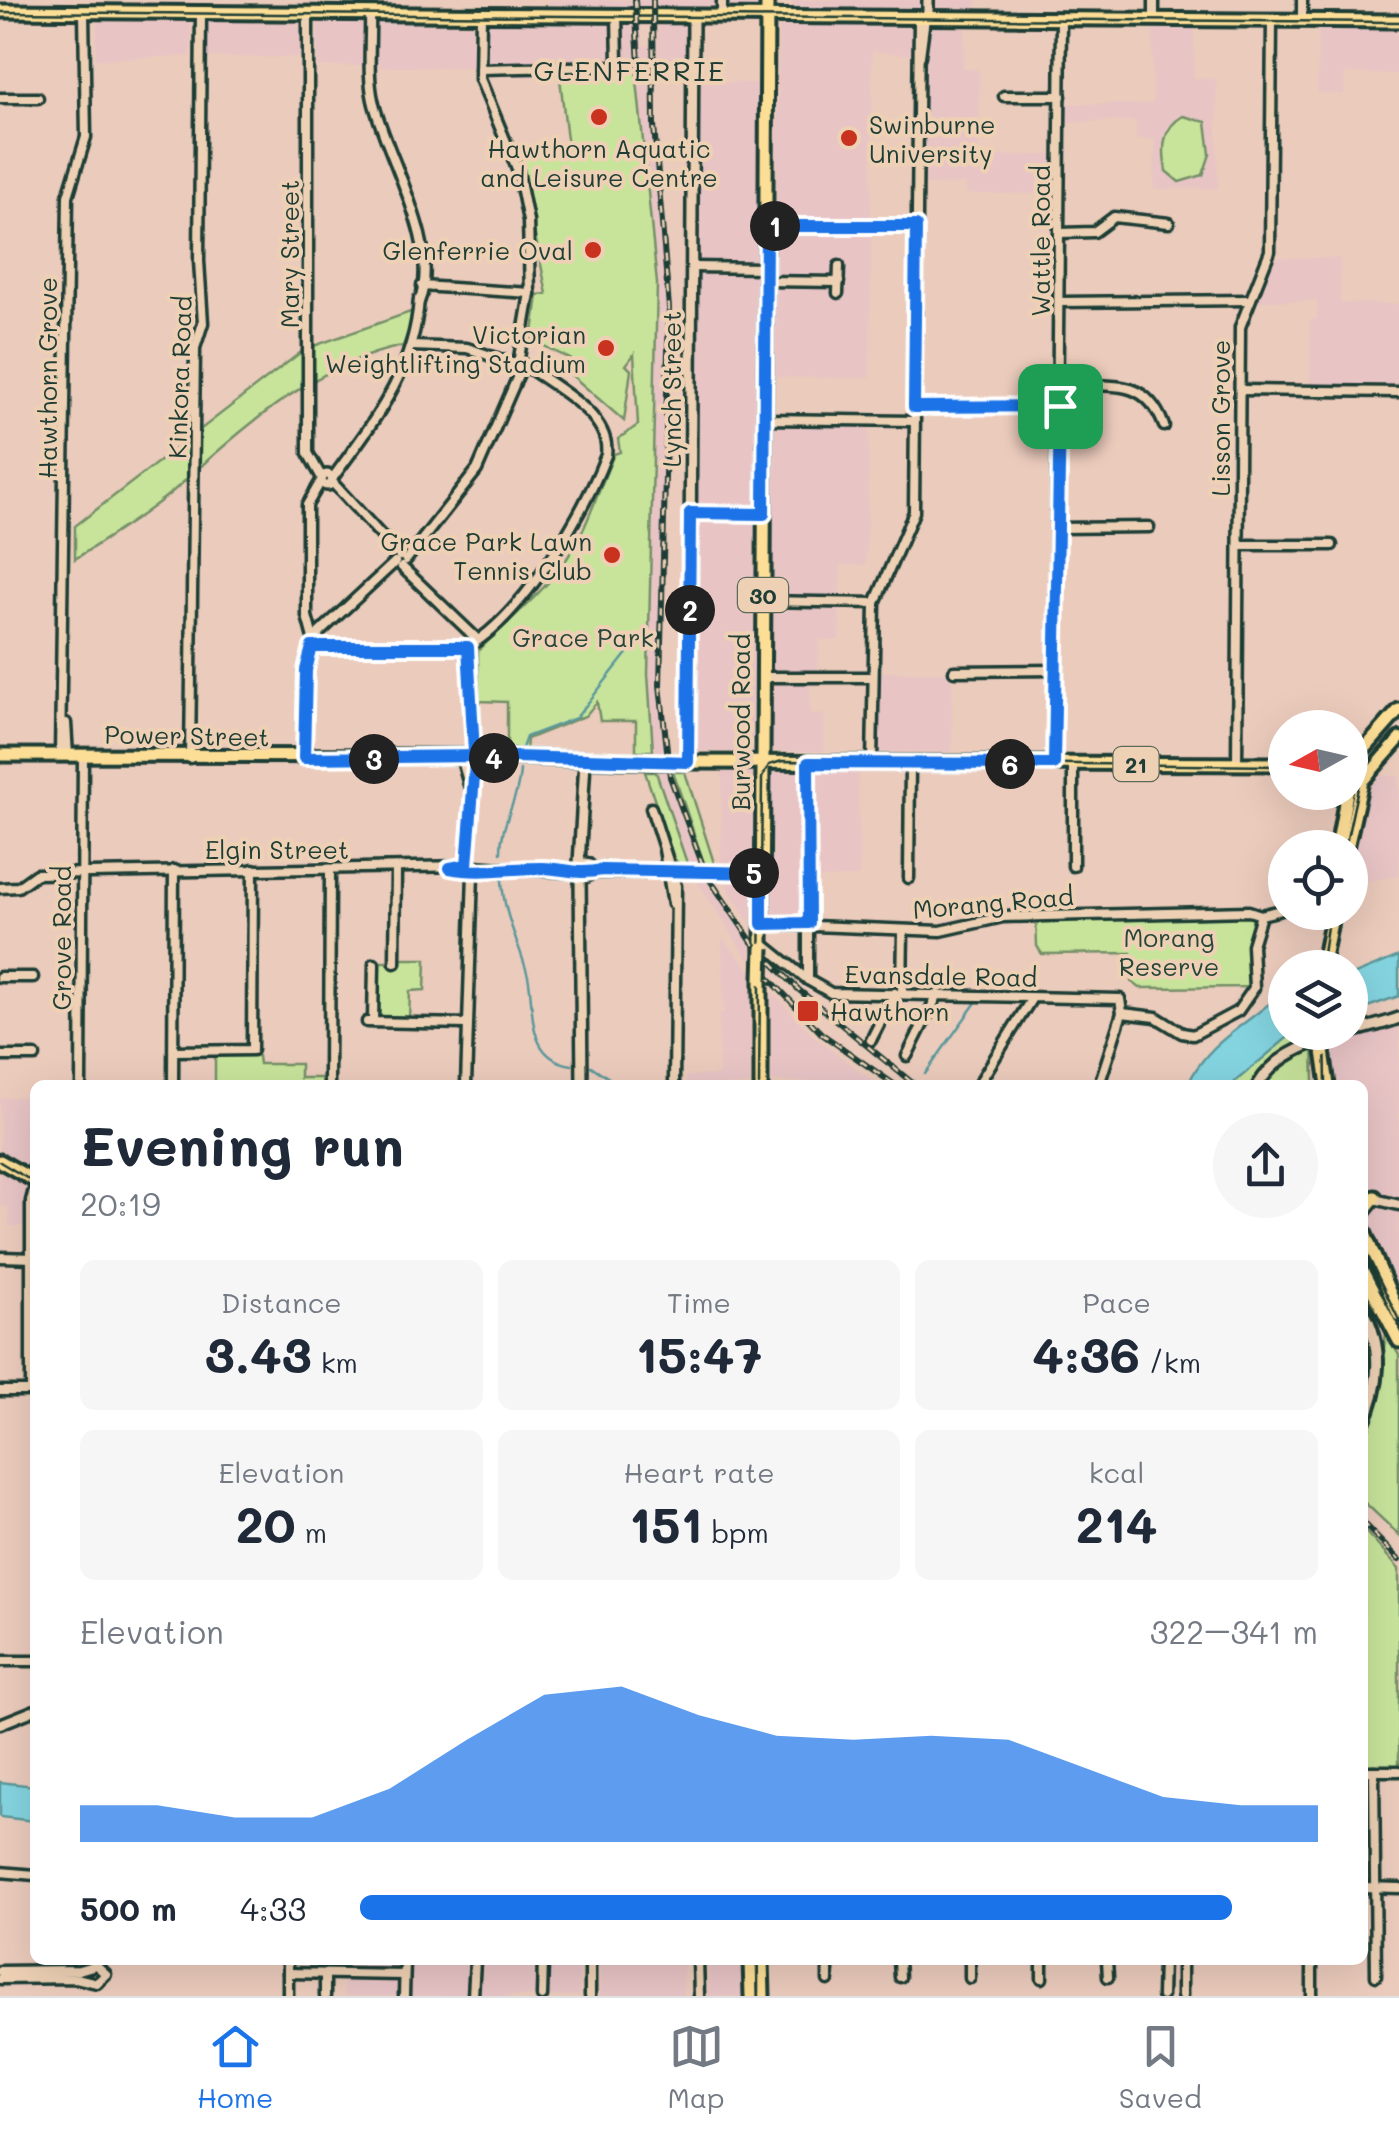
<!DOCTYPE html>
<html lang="en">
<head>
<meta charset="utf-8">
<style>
	:root { --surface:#fff; --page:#f6f6f7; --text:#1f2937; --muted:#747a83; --line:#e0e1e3; --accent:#1a73e8 }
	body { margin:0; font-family:Mali,sans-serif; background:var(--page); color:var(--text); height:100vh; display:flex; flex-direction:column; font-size:38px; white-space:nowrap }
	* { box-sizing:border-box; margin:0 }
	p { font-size:32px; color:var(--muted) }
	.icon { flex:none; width:55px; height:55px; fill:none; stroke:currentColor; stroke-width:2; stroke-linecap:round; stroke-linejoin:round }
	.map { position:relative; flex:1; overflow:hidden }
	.side { position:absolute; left:30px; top:1080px; width:1338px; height:885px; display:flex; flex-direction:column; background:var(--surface); border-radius:15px; box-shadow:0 10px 40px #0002 }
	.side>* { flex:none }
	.needle { width:65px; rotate:262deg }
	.tools { position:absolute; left:1268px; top:710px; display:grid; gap:20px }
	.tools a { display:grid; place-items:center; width:100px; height:100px; border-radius:50%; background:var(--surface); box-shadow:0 10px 40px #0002; font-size:50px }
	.pin { position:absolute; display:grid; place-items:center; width:85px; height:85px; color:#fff; margin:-42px; border-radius:20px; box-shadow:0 5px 15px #0006 }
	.km { position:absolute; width:50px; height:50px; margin:-25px; border-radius:50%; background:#222; color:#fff; font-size:28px; line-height:50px; text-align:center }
	.round { display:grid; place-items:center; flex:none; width:105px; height:105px; border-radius:52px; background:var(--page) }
	.headline { display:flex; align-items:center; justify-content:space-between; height:170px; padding:0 50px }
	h1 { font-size:55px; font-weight:700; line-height:75px }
	.figures { display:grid; grid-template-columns:repeat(3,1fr); gap:15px; height:170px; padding:10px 50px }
	.figures div { display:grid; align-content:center; border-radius:15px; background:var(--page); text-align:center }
	.figures b { font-size:50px; font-weight:700 }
	.figures small { font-size:28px; font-weight:400 }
	.figures p { font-size:28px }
	.chart { height:280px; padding:20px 50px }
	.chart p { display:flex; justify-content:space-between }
	.chart svg { width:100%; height:180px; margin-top:10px; fill:var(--accent); opacity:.7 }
	ul { padding:0 50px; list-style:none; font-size:32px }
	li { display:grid; grid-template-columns:160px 120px 1fr; align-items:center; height:75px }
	li i { height:25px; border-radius:12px; background:var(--accent) }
	.dock { display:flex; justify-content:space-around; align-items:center; height:140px; border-top:2px solid var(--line); background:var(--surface); font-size:28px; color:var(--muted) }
	.dock a { display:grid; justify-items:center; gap:5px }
	.dock .selected { color:var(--accent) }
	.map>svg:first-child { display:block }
	.built { fill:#e8c4c5 }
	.green { fill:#c8e49b; stroke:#749068; stroke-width:2.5 }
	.water { fill:#84d4e0; stroke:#5c989b; stroke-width:2.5 }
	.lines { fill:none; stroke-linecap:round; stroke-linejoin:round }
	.stream { stroke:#5c989b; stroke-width:2.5 }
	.minor-casing { stroke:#1f3d34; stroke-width:15 }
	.tertiary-casing { stroke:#1f3d34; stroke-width:16 }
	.secondary-casing { stroke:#1f3d34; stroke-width:18 }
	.primary-casing { stroke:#1f3d34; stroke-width:19 }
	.minor { stroke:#eed1b5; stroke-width:8 }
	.tertiary { stroke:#eed1b5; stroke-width:9 }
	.secondary { stroke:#eed1b5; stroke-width:10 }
	.primary { stroke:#fdde96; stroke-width:11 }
	.tram { stroke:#1f3d34; stroke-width:2.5 }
	.rail-casing { stroke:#1f3d34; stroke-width:6 }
	.rail { stroke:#eed1b5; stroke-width:2.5; stroke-dasharray:8; stroke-linecap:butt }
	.minor-bridge-casing { stroke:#1f3d34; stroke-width:15; stroke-linecap:butt }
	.primary-bridge-casing { stroke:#1f3d34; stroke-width:19; stroke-linecap:butt }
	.minor-bridge { stroke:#eed1b5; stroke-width:8 }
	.primary-bridge { stroke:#fdde96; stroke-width:11 }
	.route-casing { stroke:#fff; stroke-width:20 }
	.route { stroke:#1a73e8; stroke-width:12 }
	.poi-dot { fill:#c8321e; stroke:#eed1b5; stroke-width:4 }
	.labels { text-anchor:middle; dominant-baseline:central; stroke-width:8; stroke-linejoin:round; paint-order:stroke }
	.shield { fill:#eed1b5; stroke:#5d695b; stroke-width:2.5 }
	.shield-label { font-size:22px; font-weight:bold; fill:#1f3d34 }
	.poi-label { font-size:25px; fill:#1f3d34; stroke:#eed1b5; text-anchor:end }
	.street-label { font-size:25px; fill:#1f3d34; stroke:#eed1b5 }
	.park-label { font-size:25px; fill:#274539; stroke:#eed1b5 }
	.neighbourhood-label { font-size:28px; letter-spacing:2.5px; fill:#1f3d34; stroke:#eed1b5 }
</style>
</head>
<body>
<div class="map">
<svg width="1399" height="1996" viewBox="0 0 1399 1996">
	<rect width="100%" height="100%" fill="#ebcbbc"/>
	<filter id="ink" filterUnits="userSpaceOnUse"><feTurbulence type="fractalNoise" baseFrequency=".01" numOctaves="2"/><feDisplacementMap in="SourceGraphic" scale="20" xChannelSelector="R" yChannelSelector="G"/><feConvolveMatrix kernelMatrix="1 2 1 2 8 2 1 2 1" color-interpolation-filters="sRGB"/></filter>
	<g filter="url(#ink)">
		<g class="built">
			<path d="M549,0H759L758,8L549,5Z"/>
			<path d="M793,0H977L976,10L793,9Z"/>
			<path d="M97,21L191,22V56L96,59Z"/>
			<path d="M206,22L303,23V57H206Z"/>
			<path d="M318,23H362V66H317Z"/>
			<path d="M377,23L473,24V67H377Z"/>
			<rect x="658" y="23" width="28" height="41"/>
			<path d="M488,24L641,25L643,46L651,45L652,26H656V120L672,320L662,687L668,752H653L648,703L657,284L636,70L561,77L487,75Z"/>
			<path d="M779,25L965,28L963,69L979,70V156L1057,155L1056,193L967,194L966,184L924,185L925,56L872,51L870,378L773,377Z"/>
			<path d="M1153,29H1194V78L1216,79L1218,188L1154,189L1155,139H1136V121L1065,122V104H1153Z"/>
			<path d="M1318,30H1397L1399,74L1344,73V94L1318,93Z"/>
			<path d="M696,82L759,83L753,752L694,751Z"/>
			<path d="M1276,258H1340V303L1399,304V389L1310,387V320L1317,319V301H1257Z"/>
			<path d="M772,415L869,416L866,565H840L839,640H819L818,674L810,675V714L824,715V751H770Z"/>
			<rect x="875" y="672" width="77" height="80"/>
			<path d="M775,769L858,770L859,877L811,878V919L769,917L768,778Z"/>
			<path d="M656,772H673L705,866H688Z"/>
			<path d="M722,772H753V927L721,877Z"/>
			<path d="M1378,776H1399V875L1350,885V860L1367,788Z"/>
			<path d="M694,876H711L752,939L751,963Z"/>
			<path d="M722,938L752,972L750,1085H686V1076L719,1075V1014L724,1013Z"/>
			<path d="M772,992L815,1038L874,1082L772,1081Z"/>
			<path d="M1399,1017V1300L1363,1211L1362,1085H1326L1323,1051L1333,1048L1336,1037Z"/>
			<path d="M35,1097V1171L0,1150V1098Z"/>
			<path d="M0,1171L35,1191V1233H23V1226H9V1206H0Z"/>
			<path d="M358,1960H580L579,1996H344V1980L358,1979Z"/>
			<rect x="600" y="1960" width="83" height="36"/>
			<path d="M708,1960H743L744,1996H709Z"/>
		</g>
		<g class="green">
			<path d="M636,70L657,284L648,674L653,751H636V721H600L597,702L585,716L527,739L526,751H507V702L479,701L478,651C505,624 538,597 561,567C587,532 597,493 614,454L620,452L618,439L638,425L634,354L626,365L631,370L624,421L568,372L574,361L532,340L538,295L547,294L519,157L568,148L560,78Z"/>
			<path d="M1183,116L1206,122L1210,154L1203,175L1179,182L1166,171C1162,148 1162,128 1183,116Z"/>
			<path d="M416,310L403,346C320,362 249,422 189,477C155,509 113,534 75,559V526L305,349Z"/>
			<path d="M645,772H656L688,866H680L674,858Z"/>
			<path d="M673,772H685L715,866H705Z"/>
			<path d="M1257,912L1252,987L1140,988L1132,982L1131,953L1042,954L1037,946L1036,916Z"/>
			<path d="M402,959H426L425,990L410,991L409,1020L375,1019L376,962H387L394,969Z"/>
			<path d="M1313,1033L1314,1085H1231L1290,1034Z"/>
			<path d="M215,1056H258L259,1064H300V1078H323V1085H215Z"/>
			<path d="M1386,1333L1399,1355V1535L1363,1501L1362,1437L1376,1403Z"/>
			<path d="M1363,1529L1399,1569V1767H1363Z"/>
		</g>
		<g class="water">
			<path d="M1399,956V996L1350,1013V976Z"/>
			<path d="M1285,990V1032L1293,1033L1231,1085H1188C1206,1041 1252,1022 1285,990Z"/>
			<path d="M0,1782L35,1786V1821L0,1817Z"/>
		</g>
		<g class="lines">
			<g class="stream">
				<path d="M521,751L526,737L576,718L632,647"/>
				<path d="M501,853C500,823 519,800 520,770"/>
				<path d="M502,879C503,915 519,942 528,976C535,1009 525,1058 572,1065"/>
				<path d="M591,1066L619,1085"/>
				<path d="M925,1074L977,1001"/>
			</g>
			<defs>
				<g id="minor">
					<path d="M1302,0V20"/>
					<path d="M308,13V453L322,478"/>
					<path d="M370,14C371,42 367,72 373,100C385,155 443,245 419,302"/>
					<path d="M481,15L480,79L518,171L528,221L530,293L519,358"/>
					<path d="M722,17V0"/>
					<path d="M1154,19V0"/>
					<path d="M920,56L925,18"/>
					<path d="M480,69L614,66L618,61L617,16"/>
					<path d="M1004,96H1061"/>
					<path d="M0,98H38"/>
					<path d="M766,226H916"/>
					<path d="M1060,233L1094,232L1114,217L1169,223"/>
					<path d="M692,267L765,268"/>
					<path d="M765,281L839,282"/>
					<path d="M422,286L530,293"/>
					<path d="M838,293L839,266"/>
					<path d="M1060,302L1250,300"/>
					<path d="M411,346L467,348L515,364"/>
					<path d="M1060,387C1107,387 1145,374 1164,426"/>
					<path d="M1240,390L1399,392"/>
					<path d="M915,407L1060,406"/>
					<path d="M764,419L914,421"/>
					<circle cx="327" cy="480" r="5.5"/>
					<path d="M332,479C373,422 414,373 419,299"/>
					<path d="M332,482L400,556"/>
					<path d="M690,513H764"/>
					<path d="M1058,528L1149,527"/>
					<path d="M1240,545H1332"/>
					<path d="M406,560L477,470L521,369"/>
					<path d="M402,567L478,640"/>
					<path d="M763,601L875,603"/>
					<path d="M314,642L307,616V505L321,481"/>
					<path d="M312,647H468"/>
					<path d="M468,647C524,614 583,515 606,455C612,414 552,386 525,365"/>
					<path d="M468,647L476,756"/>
					<path d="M306,670L319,633L395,562"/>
					<path d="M954,671L1057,670"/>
					<path d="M763,677H871"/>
					<path d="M66,723L68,756"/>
					<path d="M60,756L68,196L86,137L84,12"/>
					<path d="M190,758L195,348L203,323L199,261L201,12"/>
					<path d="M303,759L306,668"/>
					<path d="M872,763L875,603L914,512L919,18"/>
					<path d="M463,764L469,785"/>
					<path d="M1054,764L1061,19"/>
					<path d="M1073,764V866"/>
					<path d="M1237,764L1240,327L1270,251L1272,20"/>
					<path d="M651,808L676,886L674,1085"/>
					<path d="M664,849L673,904"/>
					<path d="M467,865L475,764"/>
					<path d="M474,866L578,873"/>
					<path d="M713,871L762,873"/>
					<path d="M589,873L688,871"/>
					<path d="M909,878L910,763"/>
					<path d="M0,888L18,887L36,874L466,866"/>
					<path d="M762,924L941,931L1003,917L1249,911L1261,915L1285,909"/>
					<path d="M762,943L808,980L831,993L1120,999L1122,1013L1099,1085"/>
					<path d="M395,963L396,869"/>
					<path d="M0,977H33"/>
					<path d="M808,980V763"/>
					<path d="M902,993L903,931"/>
					<path d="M1122,1013L1156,1017L1182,1033L1193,1035L1238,1011L1254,988L1252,945L1261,915"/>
					<path d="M367,1022L467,1024"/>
					<path d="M373,1022L374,964"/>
					<path d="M871,1040L895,993"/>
					<path d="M174,1051L252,1050L253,869"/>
					<path d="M0,1056H35"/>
					<path d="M907,1056L938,994"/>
					<path d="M81,1085L83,757"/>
					<path d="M173,1085L174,870"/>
					<path d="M329,1085L330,869"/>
					<path d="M466,1085L473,873"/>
					<path d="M978,1085L1032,998"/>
					<path d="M1362,1196L1399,1205"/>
					<path d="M0,1257L35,1258"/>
					<path d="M0,1391H35"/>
					<path d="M31,1391V1201L35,1186"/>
					<path d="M0,1661H35"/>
					<path d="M0,1724L35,1710"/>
					<path d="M1362,1771H1399"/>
					<path d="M1374,1771L1376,1976"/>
					<path d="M0,1872L35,1875"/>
					<path d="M1362,1887L1399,1888"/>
					<path d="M288,1960V1996"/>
					<path d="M590,1960V1996"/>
					<path d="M698,1960L699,1996"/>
					<path d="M899,1960L900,1977"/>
					<path d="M970,1960V1978"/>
					<path d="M1042,1960V1978"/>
					<path d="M1107,1960L1108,1977"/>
					<path d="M1312,1960V1996"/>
					<path d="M0,1971L79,1970L96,1965L106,1974L97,1983L76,1978L0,1979"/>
					<path d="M288,1973L404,1975"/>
					<path d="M828,1980V1960"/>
					<path d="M325,1996V1976"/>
					<path d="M404,1996L405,1960"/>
					<path d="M473,1996L475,1960"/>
					<path d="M542,1996L543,1960"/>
					<path d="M1162,1996L1163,1960"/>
					<path d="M1182,1996V1960"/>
				</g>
				<g id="tertiary">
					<path d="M928,18V0"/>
					<path d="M689,763L693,16"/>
					<circle cx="584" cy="870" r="7"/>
					<path d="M579,864L585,761"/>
					<path d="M580,875L582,1085"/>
					<path d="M1258,1085C1286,1037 1352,1036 1399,1018"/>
				</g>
				<path id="secondary" d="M1362,1309C1384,1346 1380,1387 1362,1425"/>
				<g id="primary">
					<path d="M0,11L1399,21"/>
					<path d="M0,755L481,756L651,762"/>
					<path d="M671,762L1285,764"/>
					<path d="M1350,779L1361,753L1399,710"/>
					<path d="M1337,848L1347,792"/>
					<path d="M1347,848L1362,781L1399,739"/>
					<path d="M762,948L767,0"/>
					<path d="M1322,968L1333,912"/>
					<path d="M1323,1051L1328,1085"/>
					<path d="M761,1085V979"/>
					<path d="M0,1161L35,1181"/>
					<path d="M1362,1213L1375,1197"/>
					<path d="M1362,1227L1399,1315"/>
					<path d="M1362,1270L1399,1341"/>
					<path d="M750,1960L751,1996"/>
					<path d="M762,1960L763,1996"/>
				</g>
			</defs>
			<use href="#minor" class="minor-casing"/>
			<use href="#tertiary" class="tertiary-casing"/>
			<use href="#secondary" class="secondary-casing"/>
			<use href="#primary" class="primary-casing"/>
			<use href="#minor" class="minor"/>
			<use href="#tertiary" class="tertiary"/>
			<use href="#secondary" class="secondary"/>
			<use href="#primary" class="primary"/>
			<g class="tram">
				<path d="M0,12L1399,22"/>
				<path d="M1345,848L1361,774L1399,730"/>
				<path d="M1321,968L1329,912"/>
				<path d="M1325,1032L1326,1085"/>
				<path d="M759,1085L762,778L769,765L782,761L1285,766"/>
				<path d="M0,1162L35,1183"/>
				<path d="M1362,1244L1399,1320"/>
				<path d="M758,1960V1996"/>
			</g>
			<defs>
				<g id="rail">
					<path d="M635,0L640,80"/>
					<path d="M653,0L654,126L669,308L660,685L670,777L706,874L752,942L799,990L915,1085"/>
					<path d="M766,975L822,1034L895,1085"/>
					<path d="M1362,1522L1399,1560"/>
				</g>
			</defs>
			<use href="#rail" class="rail-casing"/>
			<use href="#rail" class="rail"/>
			<defs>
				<path id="minor-bridge" d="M688,871H713"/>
				<g id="primary-bridge">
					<path d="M651,762H671"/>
					<path d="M761,979L762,948"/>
					<path d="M1323,1032V1051"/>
				</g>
			</defs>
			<use href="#minor-bridge" class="minor-bridge-casing"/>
			<use href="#primary-bridge" class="primary-bridge-casing"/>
			<use href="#minor-bridge" class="minor-bridge"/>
			<use href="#primary-bridge" class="primary-bridge"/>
		</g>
	</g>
	<g class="lines" filter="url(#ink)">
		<defs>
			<path id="route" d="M1060,406L914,407L916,226H766L764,514L690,513L688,762L481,756L304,758L306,670L312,647H468L474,752L476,756C485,756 494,758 503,760L475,764L467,865L450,868C479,874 510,868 542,868C569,869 576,875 602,870L762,873V924L809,923L808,763L1054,764L1060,406"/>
		</defs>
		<use href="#route" class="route-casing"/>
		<use href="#route" class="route"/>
	</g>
	<g class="poi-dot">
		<circle cx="599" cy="117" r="10"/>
		<circle cx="849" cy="138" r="10"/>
		<circle cx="593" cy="250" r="10"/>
		<circle cx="606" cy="348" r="10"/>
		<circle cx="612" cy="555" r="10"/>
		<rect x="796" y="999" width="24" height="24" rx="5"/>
	</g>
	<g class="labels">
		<g class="shield">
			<rect x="738" y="578" width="50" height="34" rx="8"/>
			<rect x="1113.5" y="747" width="45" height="34" rx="8"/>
		</g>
		<g class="shield-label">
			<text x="763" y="595">30</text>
			<text x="1136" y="764">21</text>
		</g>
		<g class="poi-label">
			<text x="869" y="124" text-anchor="start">Swinburne<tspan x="869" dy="29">University</tspan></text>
			<text x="599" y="148" text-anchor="middle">Hawthorn Aquatic<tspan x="599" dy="29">and Leisure Centre</tspan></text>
			<text x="573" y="250">Glenferrie Oval</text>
			<text x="586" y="334">Victorian<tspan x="586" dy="29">Weightlifting Stadium</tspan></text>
			<text x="592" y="541">Grace Park Lawn<tspan x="592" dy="29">Tennis Club</tspan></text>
			<text x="830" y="1011" text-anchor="start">Hawthorn</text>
		</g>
		<g class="street-label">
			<text transform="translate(1040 241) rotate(-90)">Wattle Road</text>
			<text transform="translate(289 254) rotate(-90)">Mary Street</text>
			<text transform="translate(179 377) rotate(-88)">Kinkora Road</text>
			<text transform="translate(47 378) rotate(-90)">Hawthorn Grove</text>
			<text transform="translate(671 389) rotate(-90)">Lynch Street</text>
			<text transform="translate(1220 418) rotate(-90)">Lisson Grove</text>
			<text transform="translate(740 722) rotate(-90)">Burwood Road</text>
			<text transform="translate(187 735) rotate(1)">Power Street</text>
			<text x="277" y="849">Elgin Street</text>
			<text transform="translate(993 902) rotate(-5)">Morang Road</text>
			<text transform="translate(61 938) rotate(-90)">Grove Road</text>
			<text transform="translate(941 975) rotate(1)">Evansdale Road</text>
		</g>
		<g class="park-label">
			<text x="583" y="637">Grace Park</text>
			<text x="1169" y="937">Morang<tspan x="1169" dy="29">Reserve</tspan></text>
		</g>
		<g class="neighbourhood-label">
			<text x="630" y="70">GLENFERRIE</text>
		</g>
	</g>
</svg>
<div class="tools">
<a><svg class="needle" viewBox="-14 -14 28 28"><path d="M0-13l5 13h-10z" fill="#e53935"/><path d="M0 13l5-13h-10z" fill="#747a83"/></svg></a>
<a><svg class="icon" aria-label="locate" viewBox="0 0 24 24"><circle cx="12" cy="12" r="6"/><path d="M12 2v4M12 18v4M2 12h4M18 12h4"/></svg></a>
<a><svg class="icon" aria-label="layers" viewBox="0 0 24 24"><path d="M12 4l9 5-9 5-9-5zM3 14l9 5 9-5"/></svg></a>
</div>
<div class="pin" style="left:1060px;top:406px;background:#1e9e55"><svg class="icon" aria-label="arrive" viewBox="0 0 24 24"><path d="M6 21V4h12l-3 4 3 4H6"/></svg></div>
<b class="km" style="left:775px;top:226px">1</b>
<b class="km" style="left:690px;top:610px">2</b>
<b class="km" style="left:374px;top:759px">3</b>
<b class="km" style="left:494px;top:758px">4</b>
<b class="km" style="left:754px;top:873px">5</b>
<b class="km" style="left:1010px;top:764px">6</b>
<section class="side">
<div class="headline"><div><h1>Evening run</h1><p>20:19</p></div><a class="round"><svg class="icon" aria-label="share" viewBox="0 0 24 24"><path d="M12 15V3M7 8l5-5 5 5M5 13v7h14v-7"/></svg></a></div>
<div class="figures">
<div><p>Distance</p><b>3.43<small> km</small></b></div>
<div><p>Time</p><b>15:47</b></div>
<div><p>Pace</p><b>4:36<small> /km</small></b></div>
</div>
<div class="figures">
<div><p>Elevation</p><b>20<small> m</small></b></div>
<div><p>Heart rate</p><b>151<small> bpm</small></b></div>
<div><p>kcal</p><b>214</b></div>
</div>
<div class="chart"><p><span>Elevation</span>322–341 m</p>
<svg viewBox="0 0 160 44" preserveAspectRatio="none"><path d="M0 44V35L10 35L20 38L30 38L40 31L50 19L60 8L70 6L80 13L90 18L100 19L110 18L120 19L130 26L140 33L150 35L160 35V44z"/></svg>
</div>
<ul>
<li><b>500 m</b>4:33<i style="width:91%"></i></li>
</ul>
</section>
</div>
<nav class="dock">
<a class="selected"><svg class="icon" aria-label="home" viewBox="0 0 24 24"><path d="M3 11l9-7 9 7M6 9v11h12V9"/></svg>Home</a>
<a><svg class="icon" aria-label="map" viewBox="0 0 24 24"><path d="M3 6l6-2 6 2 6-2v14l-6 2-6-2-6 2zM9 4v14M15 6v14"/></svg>Map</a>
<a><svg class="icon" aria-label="saved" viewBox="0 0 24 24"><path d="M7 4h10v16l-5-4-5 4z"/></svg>Saved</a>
</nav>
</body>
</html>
